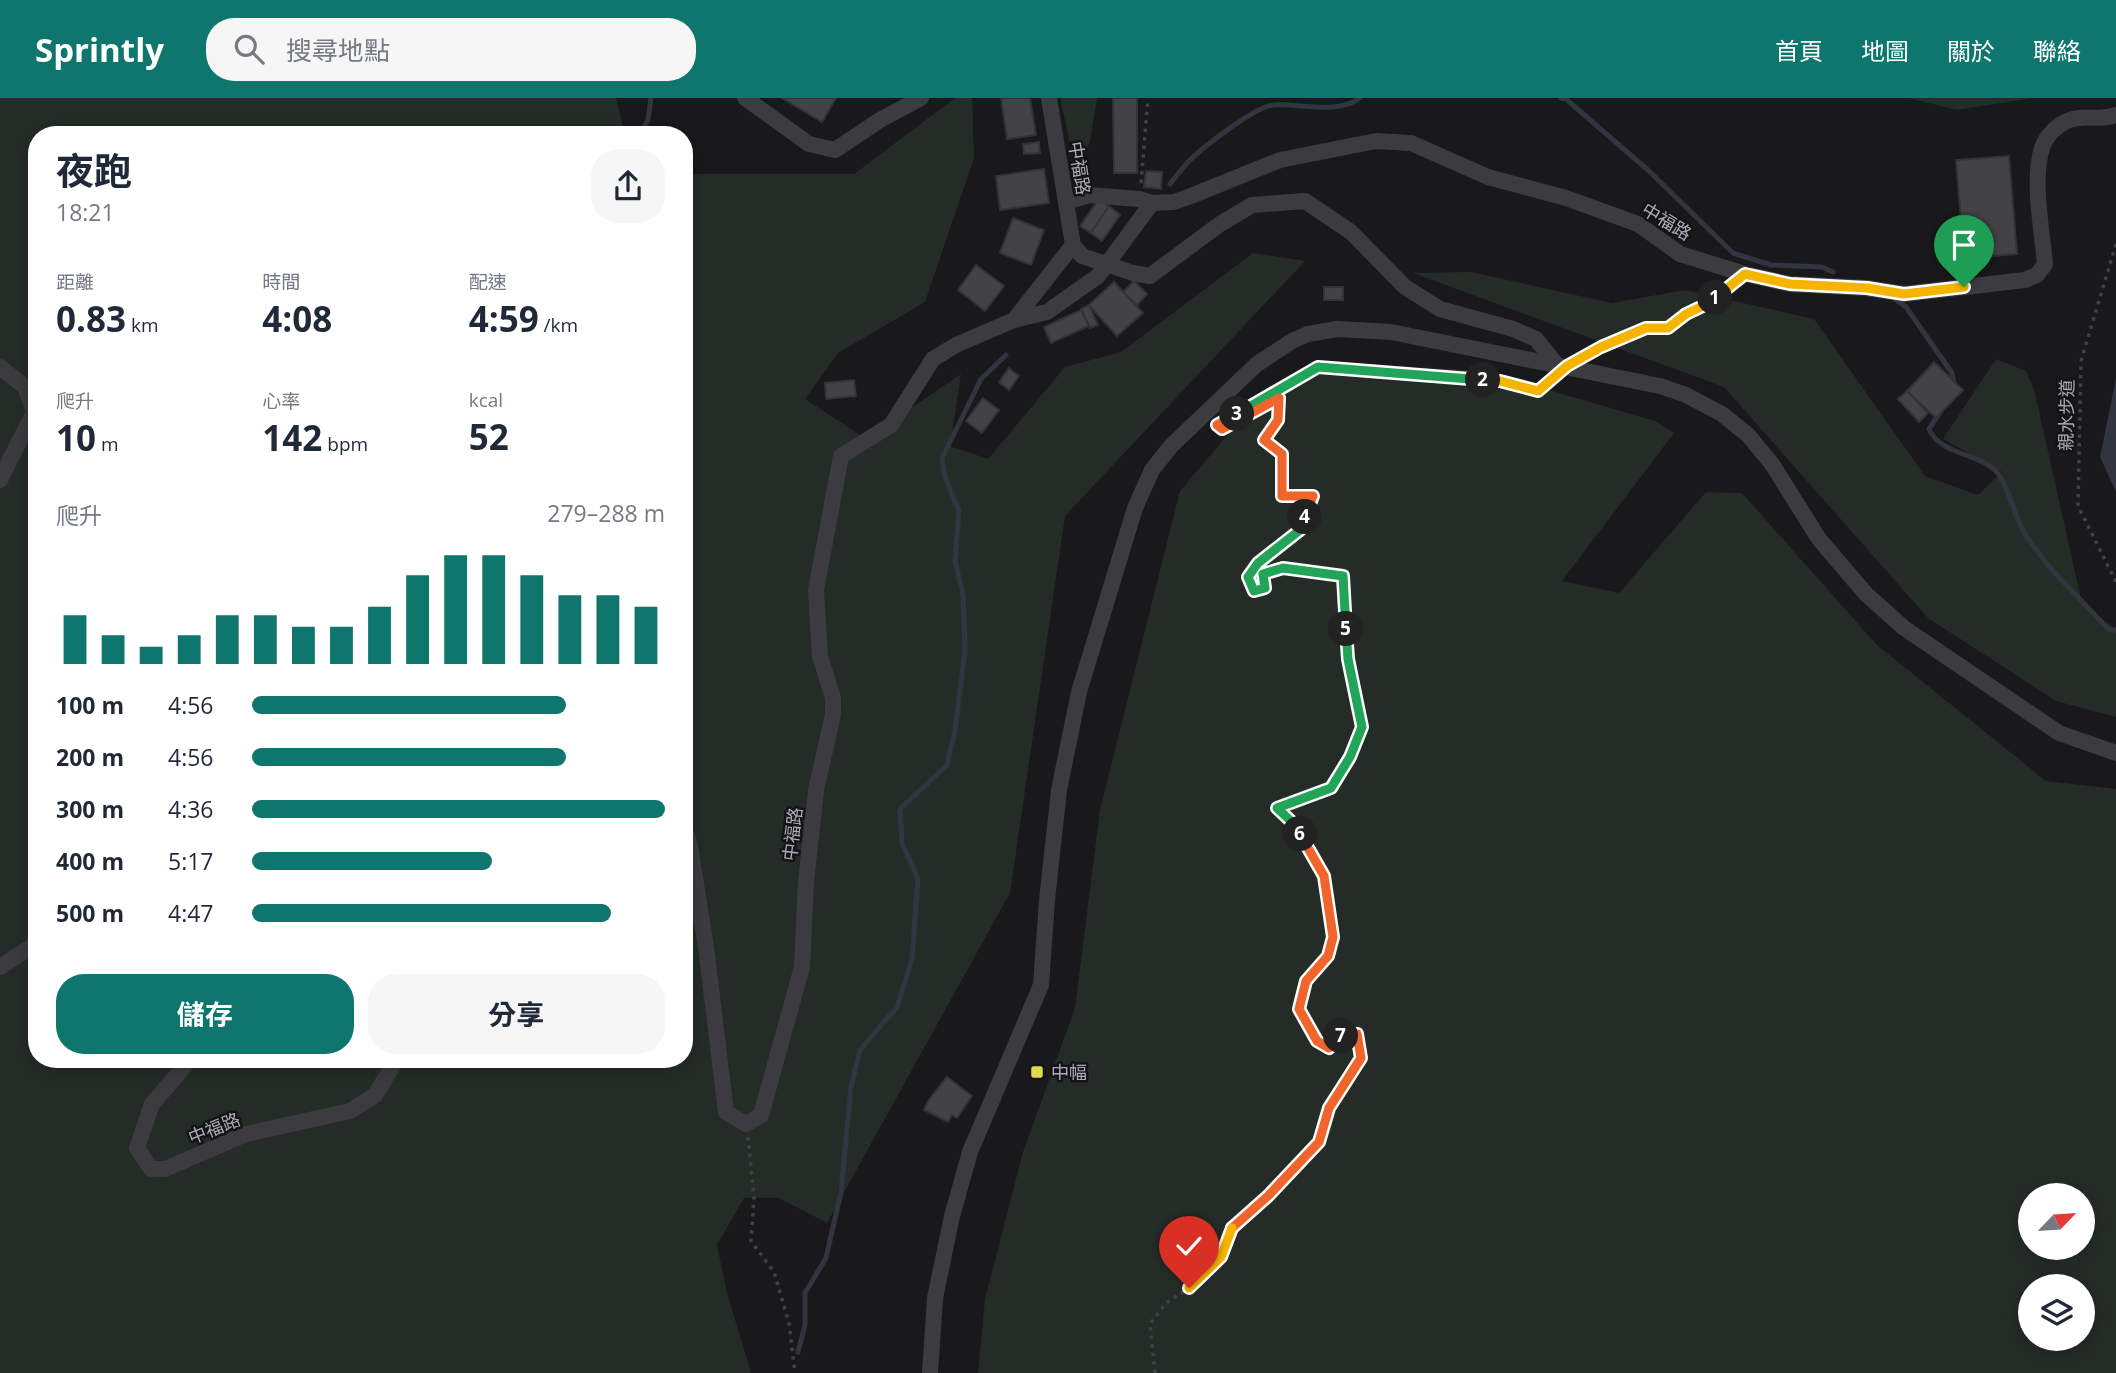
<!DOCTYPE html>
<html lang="zh-TW">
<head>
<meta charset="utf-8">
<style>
	:root { --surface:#fff; --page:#f6f6f7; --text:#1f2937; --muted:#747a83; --accent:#0f766e }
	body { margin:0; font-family:"Open Sans","Noto Sans TC",sans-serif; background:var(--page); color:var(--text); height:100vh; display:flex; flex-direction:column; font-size:26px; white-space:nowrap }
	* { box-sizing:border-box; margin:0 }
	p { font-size:23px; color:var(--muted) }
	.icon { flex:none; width:38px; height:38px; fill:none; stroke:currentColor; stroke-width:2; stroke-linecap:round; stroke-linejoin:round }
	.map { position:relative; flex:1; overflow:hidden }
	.panel { position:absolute; left:28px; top:28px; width:665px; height:942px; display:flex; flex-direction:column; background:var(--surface); border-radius:28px; box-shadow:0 4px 18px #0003 }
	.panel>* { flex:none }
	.needle { width:46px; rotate:65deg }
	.controls { position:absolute; left:2018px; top:1085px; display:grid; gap:14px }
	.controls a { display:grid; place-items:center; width:77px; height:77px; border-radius:50%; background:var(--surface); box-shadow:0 4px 18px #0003; font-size:35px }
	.pin { position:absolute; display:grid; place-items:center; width:60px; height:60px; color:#fff; margin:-72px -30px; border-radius:50% 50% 50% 0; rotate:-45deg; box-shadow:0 0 7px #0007 }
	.pin .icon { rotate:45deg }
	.km { position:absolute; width:35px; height:35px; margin:-18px; border-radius:50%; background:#222; color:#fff; font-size:19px; line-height:35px; text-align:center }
	.round { display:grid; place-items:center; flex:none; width:74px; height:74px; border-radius:28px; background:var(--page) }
	.overview { display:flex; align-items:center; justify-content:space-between; height:119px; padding:0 28px }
	h1 { font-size:38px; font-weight:700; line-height:52px }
	.metrics { display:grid; grid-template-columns:repeat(3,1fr); gap:10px; height:119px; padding:7px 28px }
	.metrics div { display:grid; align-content:center }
	.metrics b { font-size:35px; font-weight:700 }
	.metrics small { font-size:19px; font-weight:400 }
	.metrics p { font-size:19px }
	.chart { height:196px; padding:14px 28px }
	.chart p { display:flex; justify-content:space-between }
	.chart svg { width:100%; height:126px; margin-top:7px; stroke:var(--accent); stroke-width:6 }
	.cta { display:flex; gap:14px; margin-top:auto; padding:14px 28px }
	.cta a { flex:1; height:80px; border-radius:28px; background:var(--accent); color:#fff; font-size:28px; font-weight:700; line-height:80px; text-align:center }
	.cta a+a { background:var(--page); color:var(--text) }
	ul { padding:0 28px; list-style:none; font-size:23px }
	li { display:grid; grid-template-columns:112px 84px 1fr; align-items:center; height:52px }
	li i { height:18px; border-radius:9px; background:var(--accent) }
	header { display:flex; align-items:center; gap:42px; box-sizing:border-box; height:98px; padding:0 35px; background:var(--accent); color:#fff }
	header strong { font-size:33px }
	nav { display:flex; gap:38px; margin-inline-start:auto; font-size:24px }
	.search { width:490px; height:63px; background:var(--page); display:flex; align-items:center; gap:18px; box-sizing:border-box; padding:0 24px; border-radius:28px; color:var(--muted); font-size:26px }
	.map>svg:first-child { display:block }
	.green { fill:#252c28; fill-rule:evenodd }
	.water { fill:#32353f }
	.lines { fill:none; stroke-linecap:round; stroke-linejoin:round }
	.stream { stroke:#32353f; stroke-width:5 }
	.building { fill:#434247; stroke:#333236; stroke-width:2 }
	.path { stroke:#404045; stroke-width:3.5; stroke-dasharray:3.5 5; stroke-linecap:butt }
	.minor { stroke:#3c3c40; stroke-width:16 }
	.split-1-casing { stroke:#fff; stroke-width:14 }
	.split-2-casing { stroke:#fff; stroke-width:14 }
	.split-3-casing { stroke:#fff; stroke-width:14 }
	.split-4-casing { stroke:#fff; stroke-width:14 }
	.split-5-casing { stroke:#fff; stroke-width:14 }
	.split-6-casing { stroke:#fff; stroke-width:14 }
	.split-7-casing { stroke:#fff; stroke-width:14 }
	.split-8-casing { stroke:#fff; stroke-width:14 }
	.split-9-casing { stroke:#fff; stroke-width:14 }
	.split-1 { stroke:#f5b400; stroke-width:9 }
	.split-2 { stroke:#f5b400; stroke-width:9 }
	.split-3 { stroke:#22a559; stroke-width:9 }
	.split-4 { stroke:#f0652b; stroke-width:9 }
	.split-5 { stroke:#22a559; stroke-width:9 }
	.split-6 { stroke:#22a559; stroke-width:9 }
	.split-7 { stroke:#f0652b; stroke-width:9 }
	.split-8 { stroke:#f0652b; stroke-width:9 }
	.split-9 { stroke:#f5b400; stroke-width:9 }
	.poi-dot { fill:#ded94c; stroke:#141315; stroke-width:2.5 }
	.labels { text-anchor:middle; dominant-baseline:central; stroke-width:5; stroke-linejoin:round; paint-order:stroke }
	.street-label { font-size:18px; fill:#acacb8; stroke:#141315 }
	.poi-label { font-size:18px; fill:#acacb8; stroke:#141315; text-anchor:start }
</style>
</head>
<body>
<header>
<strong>Sprintly</strong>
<div class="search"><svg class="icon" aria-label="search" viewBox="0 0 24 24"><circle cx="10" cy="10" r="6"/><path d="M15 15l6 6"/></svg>搜尋地點</div>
<nav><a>首頁</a><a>地圖</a><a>關於</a><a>聯絡</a></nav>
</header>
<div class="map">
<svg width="2116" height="1275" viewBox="0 0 2116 1275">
	<rect width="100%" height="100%" fill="#19181a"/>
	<g class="green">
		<path d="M0,0H616L625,37H37V961H684V76H854L955,0H972L974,60L925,204L838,255L805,301L866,341L961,276L950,348L988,361L1065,269L1121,254L1253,155L1305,163L1065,418L1010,795L827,1125L779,1100H744L717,1147L727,1195L751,1275H0Z"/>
		<path d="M1060,0H1097L1090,44L1076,72Z"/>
		<path d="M1909,0H2033L1957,12Z"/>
		<path d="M1471,174L1612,205L1685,192L1814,221L1925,378L1978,397L2002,374L1943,341L1996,261L2026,273L2034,291L2082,505L2116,532V619L2056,603L1928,520L1724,289L1413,175Z"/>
		<path d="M1313,263L1484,273L1655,323L1674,335L1562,483L1619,495L1706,394L1742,395L1877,547L2046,683L2116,691V1275H978L985,1201L1023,1054L1075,910L1100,712L1180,393L1229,335ZM2030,1097H2082V1150H2030ZM2030,1188H2082V1241H2030Z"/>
	</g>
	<path class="water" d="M2116,280V394L2100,359Z"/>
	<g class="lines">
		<g class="stream">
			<path d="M1561,0L1566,1L1649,73L1733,155L1771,167L1822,169L1833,174"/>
			<path d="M640,37L648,22L651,0"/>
			<path d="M1170,86C1176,78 1182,71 1188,64C1202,50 1255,8 1274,7C1300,5 1337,17 1360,0"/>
			<path d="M1892,199L1906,209L1952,275L1955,290"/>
			<path d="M1941,313L1929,331C1942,358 1976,354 1996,373C2007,384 2014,417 2023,432C2041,465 2082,502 2108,531L2116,532"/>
			<path d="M798,1254L805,1227V1195L826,1160L841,1094L851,989L860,952L897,909L912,861L918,781L902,745L900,711L947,667L955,632L965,553L963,497L955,463L959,413L945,379L942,360L981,281L1006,257"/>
		</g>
	</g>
	<g class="building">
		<path d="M782,0H836L822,24Z"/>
		<path d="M1001,0H1030L1036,37L1007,41Z"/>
		<path d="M1113,0H1137V75H1114Z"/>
		<path d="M1039,44L1040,55L1024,56L1023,46Z"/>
		<path d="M2009,58L2017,156L1964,160L1956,62Z"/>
		<path d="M1044,71L1049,105L1000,112L996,78Z"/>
		<path d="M1146,73L1162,74L1161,91L1144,89Z"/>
		<path d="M1099,101L1109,108L1091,135L1080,128Z"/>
		<path d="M1109,108L1120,117L1102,143L1091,135Z"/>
		<path d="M1013,120L1044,132L1031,167L1000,155Z"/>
		<path d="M976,167L1004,188L985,213L958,192Z"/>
		<path d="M1134,183L1147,196L1137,207L1123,194Z"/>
		<path d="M1114,184L1143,215L1117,238L1089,207Z"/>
		<rect x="1324" y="189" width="19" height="13"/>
		<path d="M1089,207L1098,227L1090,230L1081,211Z"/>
		<path d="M1081,212L1089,228L1051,245L1044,229Z"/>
		<path d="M1934,264L1963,292L1936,320L1907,293Z"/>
		<path d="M1009,270L1019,278L1009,292L999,284Z"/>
		<path d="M854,282L856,298L826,301L825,285Z"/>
		<path d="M1907,293L1928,315L1919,324L1898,301Z"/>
		<path d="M983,300L999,312L982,335L966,323Z"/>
		<path d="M947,979L972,998L957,1020L952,1017L948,1024L924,1012L928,1003Z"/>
	</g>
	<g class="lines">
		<g class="path">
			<path d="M1141,85L1148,0"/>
			<path d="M2116,146L2081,263L2078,408L2116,484"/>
			<path d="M1588,257L1646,230H1668L1686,216L1707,206L1730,188"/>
			<path d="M748,1039L754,1100L751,1143L774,1174L789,1225L795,1275"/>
			<path d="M1155,1275L1150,1226L1166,1205L1189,1190L1221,1159L1232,1129L1268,1098L1319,1044L1329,1010L1361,960L1358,936L1345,935L1329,950L1317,943L1299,910L1306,883L1328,858L1333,839L1323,778L1295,727L1277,710L1331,690L1350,658L1362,629L1348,561L1343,478L1283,470L1263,476L1265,490L1254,493L1248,479L1258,465L1300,432L1313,398H1282V356L1263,342L1278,322L1279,300L1222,331L1217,327L1318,269L1500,283L1538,293L1550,283"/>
		</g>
		<g class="minor">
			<path d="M745,0L809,46L835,52L880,22L921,0"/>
			<path d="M1049,0L1073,147L1082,158L1133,175L1150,178L1220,126L1252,107L1305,103L1351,134L1405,189L1440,211L1513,231L1536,241L1556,266"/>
			<path d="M1066,104L1089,97L1139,101L1152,105"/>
			<path d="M1014,222L1047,214L1098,178L1152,105L1174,104L1191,98L1280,62L1376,43L1411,45L1488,79L1566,100L1638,126L1680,156L1745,176L1790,186L1867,190L1904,196L2025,182L2037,177L2045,166C2042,133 2032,81 2042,50C2046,38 2056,28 2067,23C2082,16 2101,23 2116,17"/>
			<path d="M0,269L25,289L34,314L0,382"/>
			<path d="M684,728L690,748L706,849L726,1014L746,1026L761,1017L802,869L806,784L816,692L833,617V600L820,558L816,492L841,358L891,327L933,261L956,247L1014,222L1073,147"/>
			<path d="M0,869L37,845"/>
			<path d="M191,961L152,1006L137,1050L151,1071H165L246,1036L350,1013L375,997L397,961"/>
			<path d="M930,1275L935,1200L952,1118L970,1054L1041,887L1047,802L1059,692L1079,594L1135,410L1152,372L1171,348L1257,266L1292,243L1308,236L1337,231L1391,234L1660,288L1686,297L1722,316L1748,337L1772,366L1819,441L1866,496L1904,530L2059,635L2116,655"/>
		</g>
	</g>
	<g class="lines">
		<defs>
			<path id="split-1" d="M1715,200L1745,176L1790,186L1867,190L1904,196L1964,189"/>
			<path id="split-2" d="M1483,282L1500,283L1538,293L1567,268L1601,249L1646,230H1668L1686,216L1707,206L1715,200"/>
			<path id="split-3" d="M1237,316L1318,269L1483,282"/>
			<path id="split-4" d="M1237,316L1217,327L1222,331L1279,300L1278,322L1264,342L1282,356V398H1313L1305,419"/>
			<path id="split-5" d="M1305,419L1300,432L1258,465L1248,479L1254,493L1265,490L1263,476L1283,470L1343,478L1346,531"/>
			<path id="split-6" d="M1300,736L1295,727L1277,710L1331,690L1350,659L1362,629L1348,561L1346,531"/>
			<path id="split-7" d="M1300,736L1324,778L1333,839L1328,858L1306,883L1299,911L1317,943L1329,950L1341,938"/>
			<path id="split-8" d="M1232,1130L1268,1098L1319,1044L1329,1010L1361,960L1357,936L1345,935L1341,938"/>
			<path id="split-9" d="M1189,1190L1221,1159L1232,1130"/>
		</defs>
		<use href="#split-1" class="split-1-casing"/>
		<use href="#split-2" class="split-2-casing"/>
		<use href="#split-3" class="split-3-casing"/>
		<use href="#split-4" class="split-4-casing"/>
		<use href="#split-5" class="split-5-casing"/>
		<use href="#split-6" class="split-6-casing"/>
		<use href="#split-7" class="split-7-casing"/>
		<use href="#split-8" class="split-8-casing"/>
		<use href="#split-9" class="split-9-casing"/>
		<use href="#split-1" class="split-1"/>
		<use href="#split-2" class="split-2"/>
		<use href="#split-3" class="split-3"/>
		<use href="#split-4" class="split-4"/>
		<use href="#split-5" class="split-5"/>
		<use href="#split-6" class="split-6"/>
		<use href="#split-7" class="split-7"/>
		<use href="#split-8" class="split-8"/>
		<use href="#split-9" class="split-9"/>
	</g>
	<rect class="poi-dot" x="1030" y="967" width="14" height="14" rx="3.5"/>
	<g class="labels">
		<g class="street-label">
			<text transform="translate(1080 70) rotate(81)">中福路</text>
			<text transform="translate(1667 123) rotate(31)">中福路</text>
			<text transform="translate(2066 317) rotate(-89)">親水步道</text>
			<text transform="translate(792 736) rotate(-83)">中福路</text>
			<text transform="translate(214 1030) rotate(-22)">中福路</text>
		</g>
		<g class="poi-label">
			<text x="1051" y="974">中幅</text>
		</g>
	</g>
</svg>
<div class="controls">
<a><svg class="needle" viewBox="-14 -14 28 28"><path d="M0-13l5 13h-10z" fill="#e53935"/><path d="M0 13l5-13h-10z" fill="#747a83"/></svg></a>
<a><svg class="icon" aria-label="layers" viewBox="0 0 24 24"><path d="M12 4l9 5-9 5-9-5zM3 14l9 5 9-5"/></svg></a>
</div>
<div class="pin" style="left:1964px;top:189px;background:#1e9e55"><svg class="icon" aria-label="arrive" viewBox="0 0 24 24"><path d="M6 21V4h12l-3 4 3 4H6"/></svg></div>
<div class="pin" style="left:1189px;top:1190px;background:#d93025"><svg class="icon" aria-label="check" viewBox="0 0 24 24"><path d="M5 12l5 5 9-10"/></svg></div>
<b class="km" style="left:1715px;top:200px">1</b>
<b class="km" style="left:1483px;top:282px">2</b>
<b class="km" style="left:1237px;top:316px">3</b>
<b class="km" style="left:1305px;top:419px">4</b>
<b class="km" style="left:1346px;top:531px">5</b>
<b class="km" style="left:1300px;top:736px">6</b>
<b class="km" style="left:1341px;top:938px">7</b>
<section class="panel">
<div class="overview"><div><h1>夜跑</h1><p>18:21</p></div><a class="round"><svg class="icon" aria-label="share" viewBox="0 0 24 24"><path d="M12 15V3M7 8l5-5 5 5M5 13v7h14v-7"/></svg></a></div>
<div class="metrics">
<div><p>距離</p><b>0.83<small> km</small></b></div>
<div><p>時間</p><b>4:08</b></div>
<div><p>配速</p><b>4:59<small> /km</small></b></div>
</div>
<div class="metrics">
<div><p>爬升</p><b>10<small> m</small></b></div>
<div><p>心率</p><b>142<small> bpm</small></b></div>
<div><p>kcal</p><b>52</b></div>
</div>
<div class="chart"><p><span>爬升</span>279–288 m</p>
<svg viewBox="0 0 160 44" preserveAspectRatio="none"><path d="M5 44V27M15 44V34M25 44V38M35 44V34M45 44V27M55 44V27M65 44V31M75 44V31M85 44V24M95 44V13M105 44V6M115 44V6M125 44V13M135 44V20M145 44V20M155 44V24"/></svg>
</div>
<ul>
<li><b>100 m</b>4:56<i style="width:76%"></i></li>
<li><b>200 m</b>4:56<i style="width:76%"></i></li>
<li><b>300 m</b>4:36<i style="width:100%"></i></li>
<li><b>400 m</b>5:17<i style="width:58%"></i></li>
<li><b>500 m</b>4:47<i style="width:87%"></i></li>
</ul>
<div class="cta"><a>儲存</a><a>分享</a></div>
</section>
</div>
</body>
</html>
